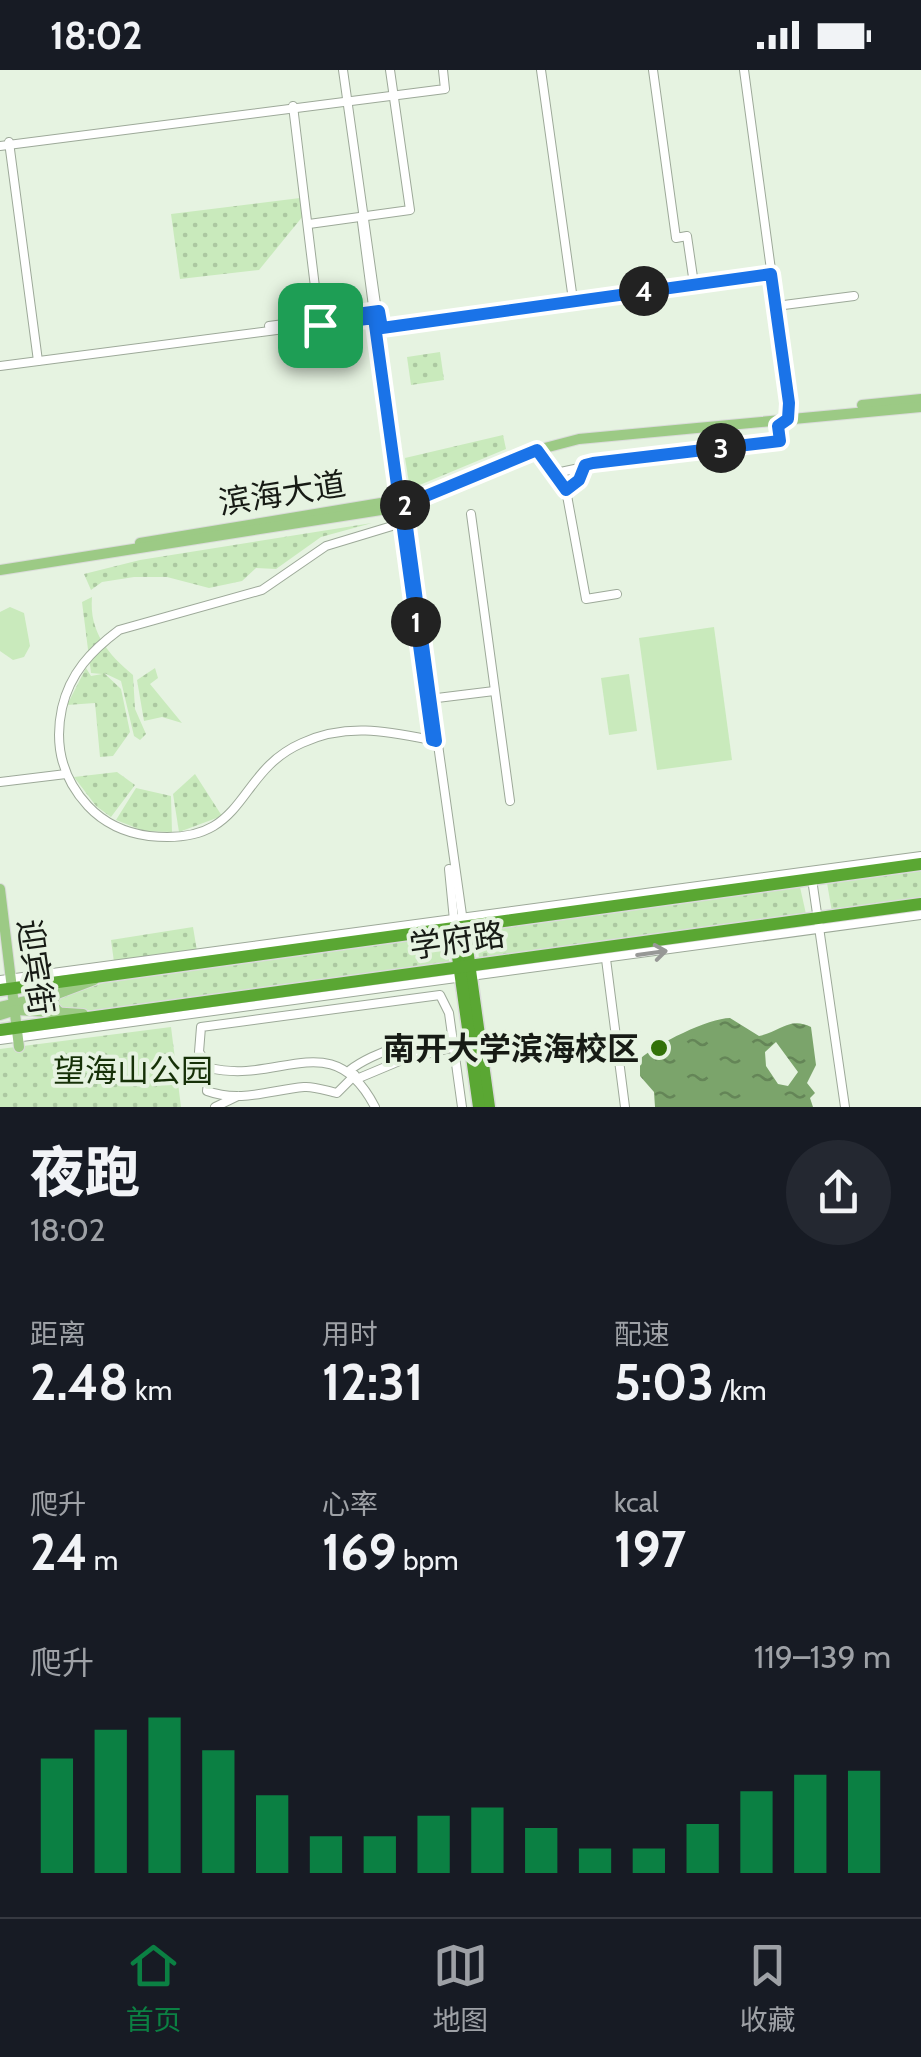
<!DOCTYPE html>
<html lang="zh">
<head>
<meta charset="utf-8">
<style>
	:root { --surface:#171b24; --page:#242831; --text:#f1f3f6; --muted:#9ea1a6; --line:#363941; --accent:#0b8043 }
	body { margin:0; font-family:Cabin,"Noto Sans SC",sans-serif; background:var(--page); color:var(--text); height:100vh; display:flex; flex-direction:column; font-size:38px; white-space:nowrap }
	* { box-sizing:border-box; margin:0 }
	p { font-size:32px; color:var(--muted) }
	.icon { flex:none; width:55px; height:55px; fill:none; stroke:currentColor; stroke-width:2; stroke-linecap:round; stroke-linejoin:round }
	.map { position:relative; height:1037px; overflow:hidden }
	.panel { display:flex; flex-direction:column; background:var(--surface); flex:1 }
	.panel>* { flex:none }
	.pin { position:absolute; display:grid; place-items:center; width:85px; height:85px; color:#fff; margin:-42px; border-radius:20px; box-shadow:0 5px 15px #0006 }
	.km { position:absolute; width:50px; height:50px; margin:-25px; border-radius:50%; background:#222; color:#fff; font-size:28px; line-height:50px; text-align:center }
	.round { display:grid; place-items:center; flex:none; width:105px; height:105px; border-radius:52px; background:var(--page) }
	.head { display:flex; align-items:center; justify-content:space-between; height:170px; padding:0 30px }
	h1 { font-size:55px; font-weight:800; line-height:75px }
	.metrics { display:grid; grid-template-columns:repeat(3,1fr); gap:15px; height:170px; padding:10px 30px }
	.metrics div { display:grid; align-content:center }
	.metrics b { font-size:50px; font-weight:800 }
	.metrics small { font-size:28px; font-weight:400 }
	.metrics p { font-size:28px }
	.chart { height:280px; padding:20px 30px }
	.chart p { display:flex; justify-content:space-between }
	.chart svg { width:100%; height:180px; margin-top:10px; stroke:var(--accent); stroke-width:6 }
	.status { display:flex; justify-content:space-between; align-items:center; height:70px; padding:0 50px; background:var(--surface); direction:ltr }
	.status svg { height:28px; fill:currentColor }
	.tabs { display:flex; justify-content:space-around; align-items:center; height:140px; border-top:2px solid var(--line); background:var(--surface); font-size:28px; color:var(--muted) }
	.tabs a { display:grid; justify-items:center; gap:5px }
	.tabs .current { color:var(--accent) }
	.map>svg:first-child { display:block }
	.grass { fill:url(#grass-dots) }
	.pitch { fill:#c9eabc }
	.water { fill:url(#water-ripples); fill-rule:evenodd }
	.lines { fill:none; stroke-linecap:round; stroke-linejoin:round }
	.minor-casing { stroke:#9da999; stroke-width:10 }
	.major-casing { stroke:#dadbda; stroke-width:12 }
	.highway-casing { stroke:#dadbda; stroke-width:15 }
	.minor { stroke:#fff; stroke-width:8 }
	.major { stroke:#9cca85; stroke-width:10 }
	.highway { stroke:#5aa733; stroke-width:12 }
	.oneway { stroke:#979896 }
	.route-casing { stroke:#fff; stroke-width:20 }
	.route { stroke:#1a73e8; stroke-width:12 }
	.poi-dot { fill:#327108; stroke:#e6f3e1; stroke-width:4 }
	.labels { text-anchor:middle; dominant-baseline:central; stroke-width:8; stroke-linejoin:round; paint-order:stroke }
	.street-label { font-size:32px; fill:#171b15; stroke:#e6f3e1 }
	.poi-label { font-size:32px; font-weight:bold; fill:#171b15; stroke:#e6f3e1; text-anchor:end }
	.park-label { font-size:32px; fill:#163108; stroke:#e6f3e1 }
</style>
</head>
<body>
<div class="status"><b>18:02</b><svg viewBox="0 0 49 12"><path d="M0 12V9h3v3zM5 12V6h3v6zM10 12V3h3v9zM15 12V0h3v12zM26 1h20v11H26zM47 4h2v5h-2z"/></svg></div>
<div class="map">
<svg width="921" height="1037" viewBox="0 0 921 1037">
	<defs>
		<pattern id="grass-dots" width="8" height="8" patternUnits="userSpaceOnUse" patternTransform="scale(2.5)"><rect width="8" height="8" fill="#c9eabc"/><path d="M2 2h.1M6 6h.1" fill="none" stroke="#acc8a1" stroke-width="1.8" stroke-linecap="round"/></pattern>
		<pattern id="water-ripples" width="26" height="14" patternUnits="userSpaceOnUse" patternTransform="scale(2.5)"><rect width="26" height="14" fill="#7ba46b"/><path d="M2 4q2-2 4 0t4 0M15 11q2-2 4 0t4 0" fill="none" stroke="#648557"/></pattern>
	</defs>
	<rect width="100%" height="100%" fill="#e6f3e1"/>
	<g class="grass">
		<path d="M300,128L303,146L259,200L180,209L171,144Z"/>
		<path d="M440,282L444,310L411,315L407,287Z"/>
		<path d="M503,365L506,379L410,419L405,388Z"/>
		<path d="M372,453L321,467L276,499L256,498L242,511L209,518L167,507H134L102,512L91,520L84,504L140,490Z"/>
		<path d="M92,527C89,562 108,584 133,605L135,639L146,664L140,670L134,666L121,611L104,603L121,619L130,662L113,686L100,687L95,633L67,635L86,598L91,606L102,604L91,603L82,532Z"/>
		<path d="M155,598L158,608L150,614L182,653L162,647L144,651L137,610Z"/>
		<path d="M117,702L135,715L111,747L96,736L74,707Z"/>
		<path d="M195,704L222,746L179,762L173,724Z"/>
		<path d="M136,718L171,726L172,762L144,761L116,750Z"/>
		<path d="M921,800V830L832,842L827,813Z"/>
		<path d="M800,817L806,844L479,889L476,861Z"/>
		<path d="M193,857L197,881L114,892L111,870Z"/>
		<path d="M443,866L448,869L449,892L106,940H60L54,930L103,913Z"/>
		<path d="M171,957L181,1037H0V979Z"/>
	</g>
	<g class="pitch">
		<path d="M10,537L24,543L30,576L24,587L13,590L0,581V542Z"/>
		<path d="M714,557L732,690L657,700L639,568Z"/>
		<path d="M629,604L637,661L609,665L601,608Z"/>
	</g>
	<path class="water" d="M730,948L759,966C779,962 790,946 811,957L816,995L807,1013L815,1023L810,1028L813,1037H655L654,1022L640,1006V989C656,974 709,948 730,948ZM776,972L798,1002L788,1016L778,1014L766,996L765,982Z"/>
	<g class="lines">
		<defs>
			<g id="minor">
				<path d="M343,0L463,852"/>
				<path d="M541,0L573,230L771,203"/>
				<path d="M653,0L676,168L687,166L694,214"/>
				<path d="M293,36L319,250"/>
				<path d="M9,72L38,291"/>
				<path d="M0,76L445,19L443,0"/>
				<path d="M365,146L362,152L380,290"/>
				<path d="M309,154L410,140L390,0"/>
				<path d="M776,236L854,226"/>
				<path d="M269,256L374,242"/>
				<path d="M379,258L573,230"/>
				<path d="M0,296L377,247"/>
				<path d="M537,380L566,420L586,529L617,524"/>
				<path d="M556,403L626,388L780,371L779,356L788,349L789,333L744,0"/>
				<path d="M566,420L579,410L585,395"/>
				<path d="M471,444L510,731"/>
				<path d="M402,453L326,476L262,520L119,560C91,581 70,603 62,638C54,675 62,708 88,736C104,753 126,763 149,766C249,777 233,703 302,673C348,652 390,662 436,671"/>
				<path d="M429,629L494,621"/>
				<path d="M0,712L66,704"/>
				<path d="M449,799L454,850"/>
				<path d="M812,809L845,1037"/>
				<path d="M606,889L625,1037"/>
				<path d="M0,910L921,786"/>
				<path d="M0,970L921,845"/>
				<path d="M210,998L207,1021C240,1033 271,1020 304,1017C314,1016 327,1021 337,1023L355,1005"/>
				<path d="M350,1000C370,984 430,960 453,976"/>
				<path d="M359,1008L402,990L471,973"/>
				<path d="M215,1037L238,1026"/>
				<path d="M375,1037C332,954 280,1015 210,998L199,982L201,957L440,925L449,943L462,1037"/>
			</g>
			<g id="major">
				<path d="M862,335L921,329"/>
				<path d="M140,473L399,430L423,422"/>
				<path d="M0,500L400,437L537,380L579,369L921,337"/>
				<path d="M0,819L19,977"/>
				<path d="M0,937L56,924"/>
				<path d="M59,942L51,933L57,924L94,910"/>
				<path d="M0,945L16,940L83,944"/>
			</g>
			<g id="highway">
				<path d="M464,857L489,1037"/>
				<path d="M454,858L479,1037"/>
				<path d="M0,920L921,794"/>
				<path d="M0,960L921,834"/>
			</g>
		</defs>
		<use href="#minor" class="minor-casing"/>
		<use href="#major" class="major-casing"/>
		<use href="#highway" class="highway-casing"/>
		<use href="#minor" class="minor"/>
		<use href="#major" class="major"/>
		<use href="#highway" class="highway"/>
	</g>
	<defs><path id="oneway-shaft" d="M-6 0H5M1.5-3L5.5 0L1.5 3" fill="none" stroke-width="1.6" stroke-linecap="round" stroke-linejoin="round" transform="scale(2.5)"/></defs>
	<use class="oneway" href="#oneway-shaft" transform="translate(652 883) rotate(-8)"/>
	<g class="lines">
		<defs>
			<path id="route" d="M771,204L789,333L788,349L778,356L780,371L593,393L585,395L579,410L566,420L537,380L404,435L436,671L432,670L374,248L320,255L319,249L379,241L382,258Z"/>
		</defs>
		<use href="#route" class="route-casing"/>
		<use href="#route" class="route"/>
	</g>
	<circle class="poi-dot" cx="659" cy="978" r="10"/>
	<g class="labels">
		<g class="street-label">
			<text transform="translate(282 423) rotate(-9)">滨海大道</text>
			<text transform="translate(457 870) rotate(-8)">学府路</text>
			<text transform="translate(36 897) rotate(82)">迎宾街</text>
		</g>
		<g class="poi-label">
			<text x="639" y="978">南开大学滨海校区</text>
		</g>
		<g class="park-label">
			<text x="133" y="1000">望海山公园</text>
		</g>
	</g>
</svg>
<div class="pin" style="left:320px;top:255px;background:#1e9e55"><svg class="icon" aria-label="arrive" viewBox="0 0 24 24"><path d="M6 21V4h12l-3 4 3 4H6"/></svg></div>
<b class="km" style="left:416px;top:552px">1</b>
<b class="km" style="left:405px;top:435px">2</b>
<b class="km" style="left:721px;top:378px">3</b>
<b class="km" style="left:644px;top:221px">4</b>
</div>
<section class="panel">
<div class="head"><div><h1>夜跑</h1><p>18:02</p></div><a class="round"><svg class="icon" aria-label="share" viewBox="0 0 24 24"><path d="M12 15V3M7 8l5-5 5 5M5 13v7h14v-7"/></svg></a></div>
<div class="metrics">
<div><p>距离</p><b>2.48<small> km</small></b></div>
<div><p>用时</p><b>12:31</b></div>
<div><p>配速</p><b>5:03<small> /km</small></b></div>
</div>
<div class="metrics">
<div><p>爬升</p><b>24<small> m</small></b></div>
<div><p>心率</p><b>169<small> bpm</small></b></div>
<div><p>kcal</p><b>197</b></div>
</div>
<div class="chart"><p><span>爬升</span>119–139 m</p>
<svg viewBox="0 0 160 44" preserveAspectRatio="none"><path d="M5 44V16M15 44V9M25 44V6M35 44V14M45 44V25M55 44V35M65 44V35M75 44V30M85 44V28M95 44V33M105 44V38M115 44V38M125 44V32M135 44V24M145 44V20M155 44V19"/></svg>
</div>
</section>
<nav class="tabs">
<a class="current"><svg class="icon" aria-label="home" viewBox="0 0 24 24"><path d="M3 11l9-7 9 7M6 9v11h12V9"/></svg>首页</a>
<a><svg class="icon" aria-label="map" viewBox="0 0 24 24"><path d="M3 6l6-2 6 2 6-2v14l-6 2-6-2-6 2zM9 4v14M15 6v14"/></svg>地图</a>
<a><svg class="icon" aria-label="saved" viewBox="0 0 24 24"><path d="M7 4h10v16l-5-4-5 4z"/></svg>收藏</a>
</nav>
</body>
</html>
